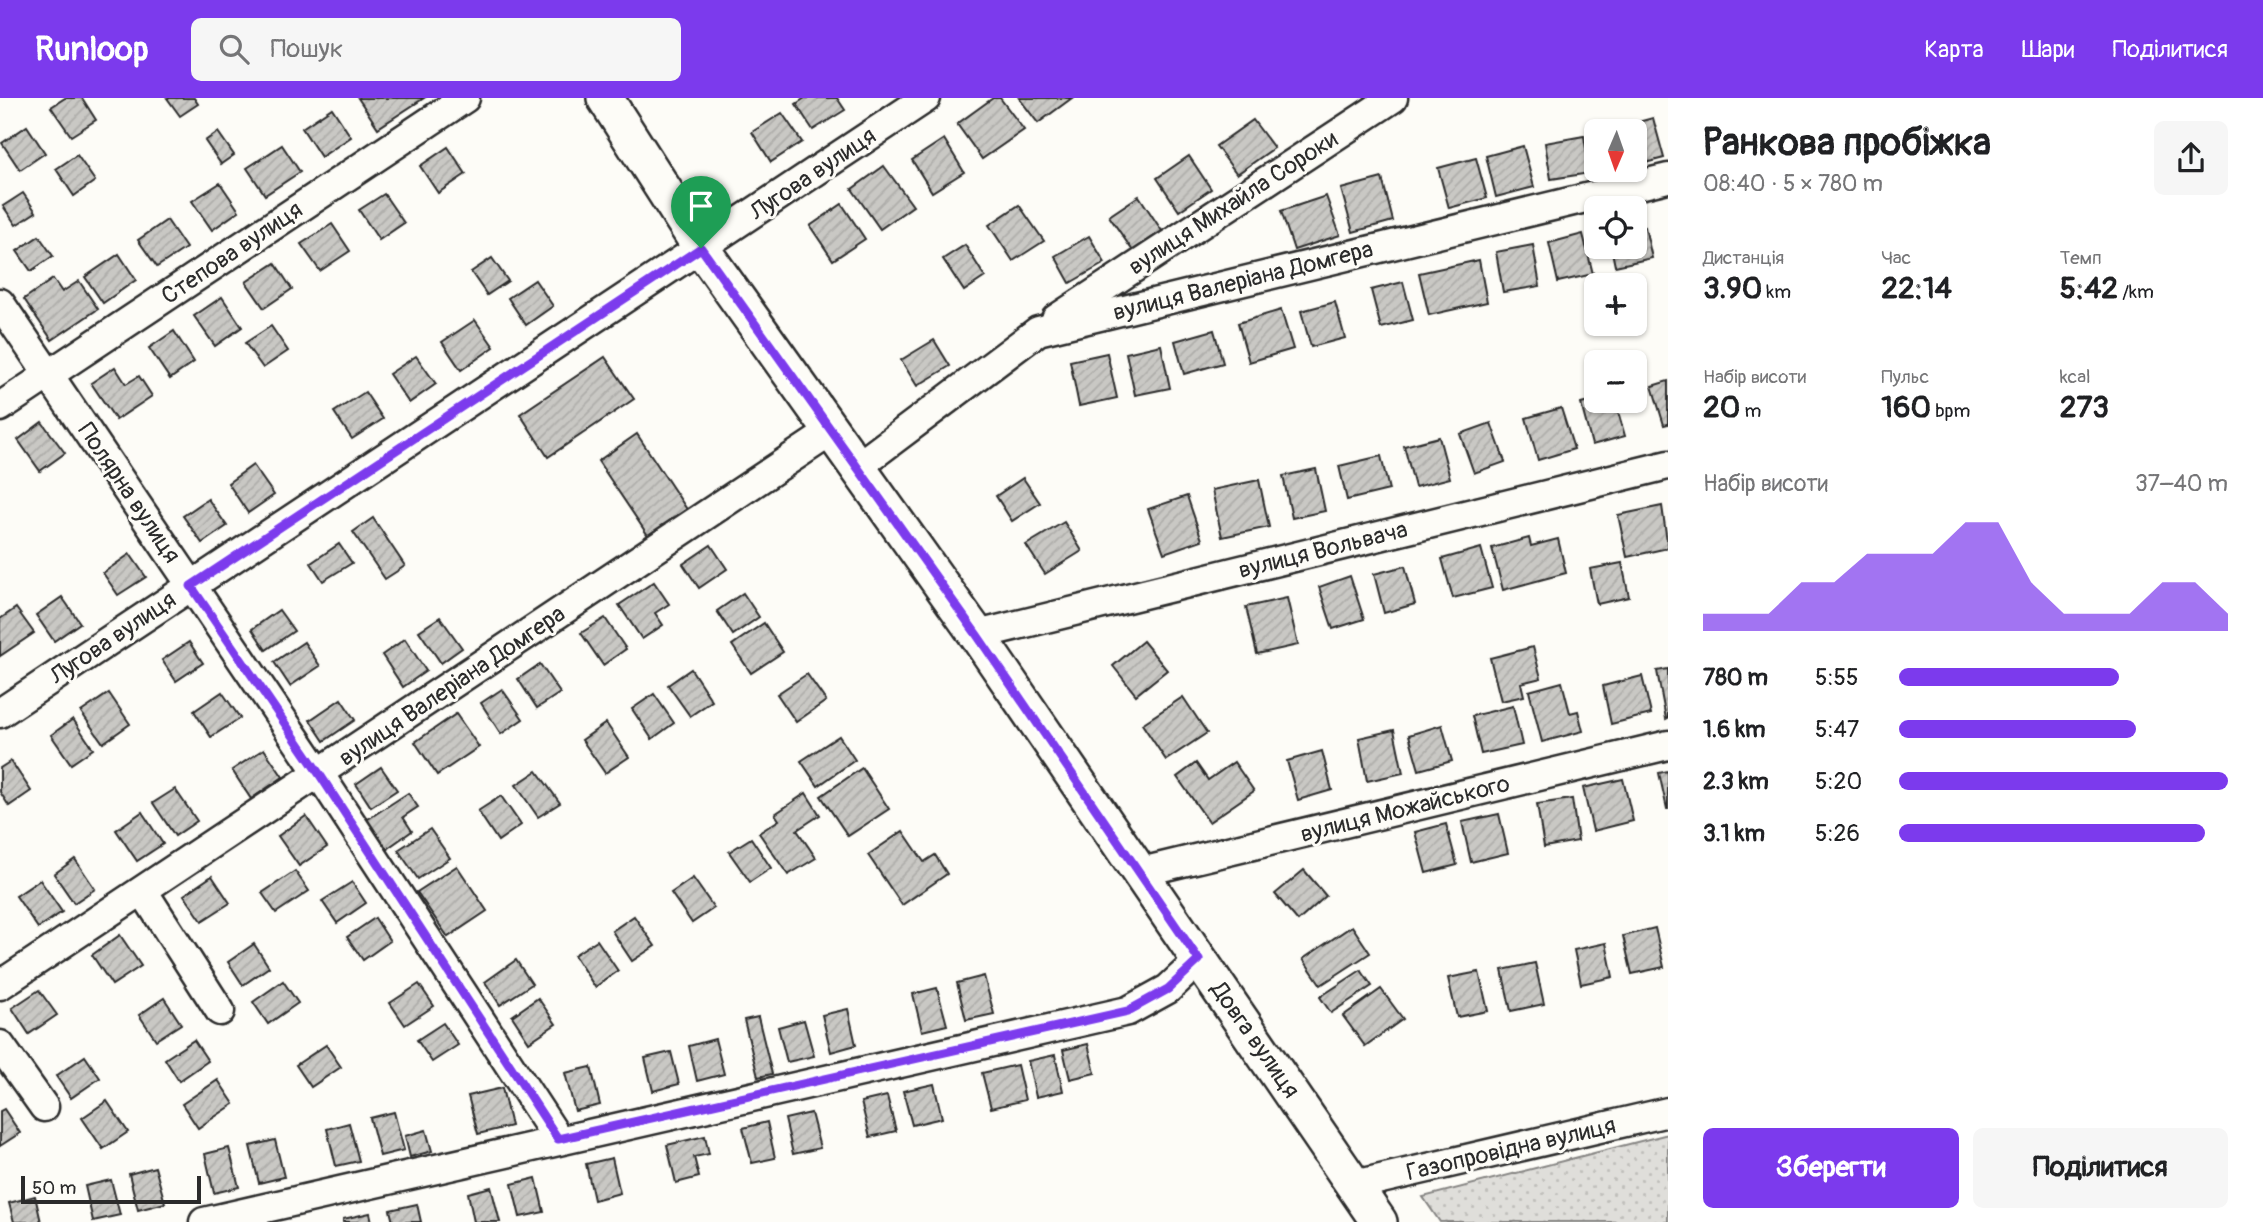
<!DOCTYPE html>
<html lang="uk">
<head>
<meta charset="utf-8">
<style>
	:root { --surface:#fff; --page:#f6f6f6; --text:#202124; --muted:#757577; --accent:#7c3aed }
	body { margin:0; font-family:Pangolin,sans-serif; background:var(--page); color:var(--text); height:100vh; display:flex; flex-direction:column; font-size:26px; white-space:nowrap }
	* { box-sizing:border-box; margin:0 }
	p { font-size:23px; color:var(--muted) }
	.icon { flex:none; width:38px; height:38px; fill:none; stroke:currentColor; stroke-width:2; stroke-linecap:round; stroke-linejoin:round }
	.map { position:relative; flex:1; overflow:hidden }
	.sheet { display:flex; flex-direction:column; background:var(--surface); width:595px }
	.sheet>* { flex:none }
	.needle { width:46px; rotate:182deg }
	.tools { position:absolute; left:1584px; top:21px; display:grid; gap:14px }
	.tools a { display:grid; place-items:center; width:63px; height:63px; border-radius:10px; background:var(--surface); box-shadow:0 2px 5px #0004; font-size:35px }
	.scale { position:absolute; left:21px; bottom:18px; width:180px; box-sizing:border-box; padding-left:7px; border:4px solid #2b2b2b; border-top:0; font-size:19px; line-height:24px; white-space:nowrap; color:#2b2b2b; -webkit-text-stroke:5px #fdfcf7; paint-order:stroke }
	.pin { position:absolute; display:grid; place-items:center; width:60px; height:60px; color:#fff; margin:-72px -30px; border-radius:50% 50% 50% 0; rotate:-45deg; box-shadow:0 0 7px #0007 }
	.pin .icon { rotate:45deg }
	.round { display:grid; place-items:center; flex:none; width:74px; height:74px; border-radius:10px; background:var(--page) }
	.overview { display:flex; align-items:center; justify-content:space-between; height:119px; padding:0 35px }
	h1 { font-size:38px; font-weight:700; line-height:52px }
	.metrics { display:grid; grid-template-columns:repeat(3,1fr); gap:10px; height:119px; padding:7px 35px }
	.metrics div { display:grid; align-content:center }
	.metrics b { font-size:30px; font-weight:700 }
	.metrics small { font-size:19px; font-weight:400 }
	.metrics p { font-size:19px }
	.chart { height:196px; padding:14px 35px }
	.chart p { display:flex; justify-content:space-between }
	.chart svg { width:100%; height:126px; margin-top:7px; fill:var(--accent); opacity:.7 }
	.action { display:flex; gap:14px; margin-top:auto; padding:14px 35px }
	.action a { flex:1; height:80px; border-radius:10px; background:var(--accent); color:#fff; font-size:28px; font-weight:700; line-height:80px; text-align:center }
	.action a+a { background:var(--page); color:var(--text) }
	ul { padding:0 35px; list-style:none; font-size:23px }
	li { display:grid; grid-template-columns:112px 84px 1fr; align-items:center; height:52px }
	li i { height:18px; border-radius:9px; background:var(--accent) }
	header { display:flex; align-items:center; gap:42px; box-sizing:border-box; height:98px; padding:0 35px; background:var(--accent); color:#fff }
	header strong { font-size:33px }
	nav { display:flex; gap:38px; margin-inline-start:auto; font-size:24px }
	.search { width:490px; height:63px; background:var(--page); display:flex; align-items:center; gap:18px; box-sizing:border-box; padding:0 24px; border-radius:10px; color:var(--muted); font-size:26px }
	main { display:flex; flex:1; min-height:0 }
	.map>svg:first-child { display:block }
	.garden { fill:url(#garden-dots); stroke:#858482; stroke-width:2 }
	.building { fill:url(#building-hatch); stroke:#2b2b2b; stroke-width:2 }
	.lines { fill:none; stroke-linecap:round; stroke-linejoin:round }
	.minor-casing { stroke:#2b2b2b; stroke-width:33 }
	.tertiary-casing { stroke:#2b2b2b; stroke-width:40 }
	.minor { stroke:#fdfcf7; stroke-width:28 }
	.tertiary { stroke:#fdfcf7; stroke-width:35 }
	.route-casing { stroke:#fff; stroke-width:14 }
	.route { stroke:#7c3aed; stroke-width:9 }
	.labels { text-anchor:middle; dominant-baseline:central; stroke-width:6; stroke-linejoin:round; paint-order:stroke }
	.street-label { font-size:24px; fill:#2b2b2b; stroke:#fdfcf7 }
</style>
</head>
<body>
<header>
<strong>Runloop</strong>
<div class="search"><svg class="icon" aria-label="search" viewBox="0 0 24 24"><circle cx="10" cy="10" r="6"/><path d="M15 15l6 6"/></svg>Пошук</div>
<nav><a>Карта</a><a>Шари</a><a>Поділитися</a></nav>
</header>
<main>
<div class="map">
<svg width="1668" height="1124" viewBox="0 0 1668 1124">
	<defs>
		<pattern id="garden-dots" width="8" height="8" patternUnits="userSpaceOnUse" patternTransform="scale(1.75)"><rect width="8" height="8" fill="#dfdeda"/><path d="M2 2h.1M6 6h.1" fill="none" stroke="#c0bfbb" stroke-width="1.8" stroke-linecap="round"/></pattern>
		<pattern id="building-hatch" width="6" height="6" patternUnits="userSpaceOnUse" patternTransform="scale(1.75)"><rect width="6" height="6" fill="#c9c8c4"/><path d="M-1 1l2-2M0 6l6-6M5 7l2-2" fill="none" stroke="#adaca9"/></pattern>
	</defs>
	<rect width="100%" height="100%" fill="#fdfcf7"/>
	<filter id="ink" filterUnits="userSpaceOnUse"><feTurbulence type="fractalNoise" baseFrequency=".0143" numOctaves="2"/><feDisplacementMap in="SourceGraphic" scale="14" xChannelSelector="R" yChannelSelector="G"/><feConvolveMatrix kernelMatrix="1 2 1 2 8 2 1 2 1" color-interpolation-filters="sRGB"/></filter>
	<g filter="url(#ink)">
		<path class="garden" d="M1668,1036V1124H1440L1423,1099Z"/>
		<g class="building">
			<path d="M65,0H82L96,22L71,38L51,9Z"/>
			<path d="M167,0H194L198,6L180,18Z"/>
			<path d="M358,0H424L378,30Z"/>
			<path d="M805,0H837L845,12L813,32L796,6Z"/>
			<path d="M993,0H1000L1024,32L982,61L957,26Z"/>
			<path d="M1019,0H1072L1038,25Z"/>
			<path d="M332,10L351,39L321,59L302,30Z"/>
			<path d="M782,15L802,44L771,64L752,34Z"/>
			<path d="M1653,20L1664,60L1634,68V33H1617L1616,30Z"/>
			<path d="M1253,22L1274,50L1237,76L1216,48Z"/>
			<path d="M27,28L45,55L20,72L2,45Z"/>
			<path d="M218,34L234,57L221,66L205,43Z"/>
			<path d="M1584,38L1590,75L1551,81L1545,45Z"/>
			<path d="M944,41L964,74L932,94L912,62Z"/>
			<path d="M282,47L300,74L265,97L247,70Z"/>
			<path d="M1523,48L1534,89L1496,99L1486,58Z"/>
			<path d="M448,49L466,76L438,95L420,68Z"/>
			<path d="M77,57L95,83L74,98L56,71Z"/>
			<path d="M1189,58L1211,91L1179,113L1157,80Z"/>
			<path d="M1476,60L1487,100L1449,110L1438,70Z"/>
			<path d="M884,68L913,108L880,131L852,91Z"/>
			<path d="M1382,80L1393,123L1353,134L1341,91Z"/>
			<path d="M220,85L239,113L212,132L192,103Z"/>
			<path d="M23,95L36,114L16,127L3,108Z"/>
			<path d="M384,96L404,125L379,142L359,112Z"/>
			<path d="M1139,98L1164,136L1135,156L1109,118Z"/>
			<path d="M1326,98L1340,137L1294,152L1281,113Z"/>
			<path d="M842,106L865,141L833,162L810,128Z"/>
			<path d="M1019,107L1044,143L1013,163L989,127Z"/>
			<path d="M167,122L186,150L157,169L138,142Z"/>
			<path d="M332,126L350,153L320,173L301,146Z"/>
			<path d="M1645,129L1652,160L1615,168L1611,149H1634V131Z"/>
			<path d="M1583,136L1593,176L1558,184L1549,145Z"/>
			<path d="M39,138L53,158L31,173L17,153Z"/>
			<path d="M1089,138L1105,165L1070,185L1055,158Z"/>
			<path d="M965,147L985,179L964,193L943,161Z"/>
			<path d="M1533,147L1540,188L1503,194L1496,154Z"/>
			<path d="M119,156L136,182L103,205L85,179Z"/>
			<path d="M492,160L508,183L487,197L471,174Z"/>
			<path d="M1479,162L1487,204L1429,217L1419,175Z"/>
			<path d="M275,165L292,191L264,210L246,184Z"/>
			<path d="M53,181L62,194L79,183L98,211L52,242L24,201Z"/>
			<path d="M535,182L553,208L526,227L508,200Z"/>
			<path d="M1403,184L1413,222L1381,230L1371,192Z"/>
			<path d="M222,199L242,229L215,248L194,218Z"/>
			<path d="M1335,204L1345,240L1311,249L1301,213Z"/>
			<path d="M1281,212L1293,251L1249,264L1238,225Z"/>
			<path d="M475,222L494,249L461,272L442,244Z"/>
			<path d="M271,228L288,253L263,270L245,245Z"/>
			<path d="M1214,232L1223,265L1184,276L1175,243Z"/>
			<path d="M174,233L194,264L170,281L149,250Z"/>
			<path d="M934,242L950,268L917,288L901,262Z"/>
			<path d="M1161,247L1170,290L1135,297L1126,255Z"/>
			<path d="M1107,255L1117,300L1079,308L1070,263Z"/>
			<path d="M416,258L436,286L409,305L389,276Z"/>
			<path d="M605,259L634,301L548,359L520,316Z"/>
			<path d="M115,269L126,286L139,278L152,298L116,322L91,285Z"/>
			<path d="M1668,283V326L1664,327L1652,288Z"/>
			<path d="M365,294L383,321L352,341L334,314Z"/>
			<path d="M1596,302L1615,303L1625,338L1592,347L1581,306Z"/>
			<path d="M1561,310L1574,351L1538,362L1526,320Z"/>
			<path d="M42,324L65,355L40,373L18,342Z"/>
			<path d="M1491,325L1505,364L1474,375L1460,336Z"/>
			<path d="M637,336L688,413L649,439L598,363Z"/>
			<path d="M1439,339L1450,380L1415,389L1404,348Z"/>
			<path d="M1381,358L1389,392L1347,402L1339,368Z"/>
			<path d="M253,367L274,397L248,415L228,385Z"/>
			<path d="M1316,371L1325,413L1292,420L1283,378Z"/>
			<path d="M1023,380L1040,405L1012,423L996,398Z"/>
			<path d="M1259,382L1269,429L1222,439L1212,392Z"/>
			<path d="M1187,398L1202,442L1164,455L1148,411Z"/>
			<path d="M208,401L227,428L202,445L183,418Z"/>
			<path d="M1662,408L1668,450L1627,459L1618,417Z"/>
			<path d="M373,420L405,468L385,481L353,434Z"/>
			<path d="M1064,424L1082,453L1045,476L1026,447Z"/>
			<path d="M1529,440L1531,448L1558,441L1566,475L1503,492L1492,450Z"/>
			<path d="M339,446L352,465L323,483L311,465Z"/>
			<path d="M711,447L727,471L699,490L683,466Z"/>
			<path d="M1481,450L1492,490L1453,500L1442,461Z"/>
			<path d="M130,456L146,479L118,497L103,475Z"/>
			<path d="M1622,465L1629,499L1597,506L1590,471Z"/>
			<path d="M1405,468L1415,506L1384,515L1374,476Z"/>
			<path d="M1350,478L1364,521L1333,531L1319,489Z"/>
			<path d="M654,484L669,506L655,515L663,527L642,541L619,507Z"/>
			<path d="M743,495L759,519L733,537L717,513Z"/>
			<path d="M62,499L80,525L54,543L36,517Z"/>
			<path d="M1287,500L1298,547L1257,556L1246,509Z"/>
			<path d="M16,510L34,535L0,558V521Z"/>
			<path d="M279,512L294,533L266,552L252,531Z"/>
			<path d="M440,519L462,550L441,565L419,533Z"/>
			<path d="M605,520L626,551L603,567L581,535Z"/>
			<path d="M764,525L783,554L751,575L732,547Z"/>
			<path d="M405,541L426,573L403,589L382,557Z"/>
			<path d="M1143,543L1167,572L1136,597L1113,568Z"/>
			<path d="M189,544L203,565L176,583L162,562Z"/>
			<path d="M304,544L320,568L290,588L274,564Z"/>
			<path d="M1533,549L1541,580L1521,585L1524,598L1501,603L1490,560Z"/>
			<path d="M540,566L560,595L537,610L518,581Z"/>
			<path d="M691,571L712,603L690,618L668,587Z"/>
			<path d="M1668,571V620L1666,621L1657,573Z"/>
			<path d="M807,576L826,603L796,624L777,596Z"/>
			<path d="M1642,578L1651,616L1611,626L1603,588Z"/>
			<path d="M1562,584L1570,615L1578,613L1583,633L1542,644L1529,593Z"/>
			<path d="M502,591L523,621L501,636L481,605Z"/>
			<path d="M222,594L240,620L211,639L194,613Z"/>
			<path d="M109,595L130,626L103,645L81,614Z"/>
			<path d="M654,596L674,625L652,641L632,611Z"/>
			<path d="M1183,599L1207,635L1166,662L1142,626Z"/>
			<path d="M341,601L355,622L324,643L310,622Z"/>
			<path d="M1513,608L1522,647L1481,656L1472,618Z"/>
			<path d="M456,616L479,649L437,677L415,644Z"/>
			<path d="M73,621L93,651L71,666L51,637Z"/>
			<path d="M606,625L629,659L605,675L582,642Z"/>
			<path d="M1442,627L1452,663L1419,672L1409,637Z"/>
			<path d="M1394,632L1403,675L1367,683L1359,640Z"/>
			<path d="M839,638L855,662L818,688L801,663Z"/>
			<path d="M264,651L283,679L251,701L232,672Z"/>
			<path d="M1322,653L1332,692L1298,702L1287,663Z"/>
			<path d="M11,663L31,693L9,708L0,694V670Z"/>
			<path d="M1234,664L1254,693L1209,724L1177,679L1196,665L1208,682Z"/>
			<path d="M381,669L397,692L371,709L356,686Z"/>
			<path d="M862,670L889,711L848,738L821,698Z"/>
			<path d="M537,673L560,705L538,719L516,687Z"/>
			<path d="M1668,673V711H1667L1659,675Z"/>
			<path d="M1623,681L1633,723L1593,733L1583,690Z"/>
			<path d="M175,691L197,723L175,738L153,705Z"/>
			<path d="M408,695L418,709L403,719L412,733L385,752L365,723Z"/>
			<path d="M806,695L820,717L797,732L816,760L788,777L759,735L779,722L775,716Z"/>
			<path d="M501,698L521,727L498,743L478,713Z"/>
			<path d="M1572,701L1578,743L1544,749L1537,706Z"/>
			<path d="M142,714L163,746L137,763L116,732Z"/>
			<path d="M1499,716L1508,755L1471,764L1462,724Z"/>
			<path d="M306,718L327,749L299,768L278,738Z"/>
			<path d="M1446,726L1457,767L1426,775L1415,734Z"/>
			<path d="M430,731L450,760L418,781L398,752Z"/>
			<path d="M903,733L924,764L935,757L947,776L902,807L868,757Z"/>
			<path d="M751,740L771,770L750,784L729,754Z"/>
			<path d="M75,761L95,791L74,805L54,776Z"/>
			<path d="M457,768L487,813L448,839L417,794Z"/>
			<path d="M1304,772L1326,798L1298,823L1275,796Z"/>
			<path d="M295,773L309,793L276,815L262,795Z"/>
			<path d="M212,778L230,805L202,823L184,797Z"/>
			<path d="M693,780L714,810L692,825L671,795Z"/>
			<path d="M40,782L62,814L38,830L16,798Z"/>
			<path d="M352,784L366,805L337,825L322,803Z"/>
			<path d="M634,818L655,848L632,863L612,833Z"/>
			<path d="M375,820L390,843L363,862L347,839Z"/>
			<path d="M1352,828L1370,855L1321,887L1303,861Z"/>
			<path d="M1655,830L1664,869L1632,876L1623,838Z"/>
			<path d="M120,837L141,868L112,887L92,857Z"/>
			<path d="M597,842L618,873L595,889L574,857Z"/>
			<path d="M1606,845L1613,879L1581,886L1574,852Z"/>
			<path d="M254,846L269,869L243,887L228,864Z"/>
			<path d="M516,862L532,886L500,907L485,884Z"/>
			<path d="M1535,865L1544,906L1511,913L1502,872Z"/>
			<path d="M1361,872L1372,888L1331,915L1320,899Z"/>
			<path d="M1479,874L1488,913L1457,919L1448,880Z"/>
			<path d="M984,878L994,916L966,922L957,885Z"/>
			<path d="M283,883L298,905L268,926L253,904Z"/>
			<path d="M419,886L434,908L405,927L390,905Z"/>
			<path d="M937,890L947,927L922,933L913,896Z"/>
			<path d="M1381,891L1403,921L1365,948L1343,918Z"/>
			<path d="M39,892L57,917L29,936L12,910Z"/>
			<path d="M164,900L181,926L156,942L139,917Z"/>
			<path d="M538,900L556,926L529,944L512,918Z"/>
			<path d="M848,911L856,947L831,954L822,917Z"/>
			<path d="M758,919L772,976L758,979L744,922Z"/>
			<path d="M804,922L814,958L787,964L778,929Z"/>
			<path d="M443,925L458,947L432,964L417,942Z"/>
			<path d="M715,941L724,976L697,983L689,948Z"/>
			<path d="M194,942L208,963L179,983L165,961Z"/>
			<path d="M1088,946L1095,975L1070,981L1063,952Z"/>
			<path d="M326,947L341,969L311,989L296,967Z"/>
			<path d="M671,954L679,986L653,993L645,960Z"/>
			<path d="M1055,957L1063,993L1036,999L1028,963Z"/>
			<path d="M85,958L100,980L71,1000L56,978Z"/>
			<path d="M1017,967L1025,1002L991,1010L982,975Z"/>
			<path d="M591,969L600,1007L575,1013L565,975Z"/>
			<path d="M218,982L234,1006L198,1030L182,1006Z"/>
			<path d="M934,986L942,1020L912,1027L903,993Z"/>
			<path d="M502,990L511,1028L478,1036L468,998Z"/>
			<path d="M887,998L896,1033L870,1039L861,1004Z"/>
			<path d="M107,1003L128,1034L103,1051L82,1020Z"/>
			<path d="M4,1011L20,1035L0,1048V1013Z"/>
			<path d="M394,1014L404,1052L380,1058L370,1020Z"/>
			<path d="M811,1015L820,1050L793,1056L785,1021Z"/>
			<path d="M767,1024L775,1060L752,1065L743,1030Z"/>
			<path d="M349,1025L359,1063L336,1068L327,1031Z"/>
			<path d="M426,1032L432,1053L410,1059L405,1038Z"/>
			<path d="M705,1038L709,1056L694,1059L699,1079L676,1085L667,1047Z"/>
			<path d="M275,1042L284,1079L259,1085L250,1048Z"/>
			<path d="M229,1050L239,1089L214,1095L205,1056Z"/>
			<path d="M612,1060L620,1095L594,1102L586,1066Z"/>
			<path d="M155,1069L165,1105L138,1112L129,1076Z"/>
			<path d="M536,1080L544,1114L520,1119L512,1086Z"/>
			<path d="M111,1082L120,1117L93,1123L85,1088Z"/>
			<path d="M491,1089L500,1124H474L468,1095Z"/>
			<path d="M35,1098L41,1124H14L9,1105Z"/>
			<path d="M417,1106L421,1124H393L390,1112Z"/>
			<path d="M370,1115L372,1124H343V1121Z"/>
		</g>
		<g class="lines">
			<defs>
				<g id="minor">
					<path d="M0,205L320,677L558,1041"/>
					<path d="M1056,221L1393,0"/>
					<path d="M0,309L465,0"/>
					<path d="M857,369L1038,233L1668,80"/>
					<path d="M977,537L1668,367"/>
					<path d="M0,615L926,0"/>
					<path d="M1141,774L1668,647"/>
					<path d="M143,793L220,913"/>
					<path d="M0,887L832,333"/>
					<path d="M0,947L44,1009"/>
					<path d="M1355,1087L1668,1014"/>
					<path d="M204,1124L1128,913L1168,891L1199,862"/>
				</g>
				<path id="tertiary" d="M605,0L701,150L977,537L1379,1124"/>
			</defs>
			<use href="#minor" class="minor-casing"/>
			<use href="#tertiary" class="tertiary-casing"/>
			<use href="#minor" class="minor"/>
			<use href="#tertiary" class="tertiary"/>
		</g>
	</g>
	<g class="lines" filter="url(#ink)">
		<defs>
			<path id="route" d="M701,150L977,537L1199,862L1168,891L1128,913L558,1041L320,677L191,488Z"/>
		</defs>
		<use href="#route" class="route-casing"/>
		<use href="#route" class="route"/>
	</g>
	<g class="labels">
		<g class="street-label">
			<text transform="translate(813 76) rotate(-34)">Лугова вулиця</text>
			<text transform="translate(1233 105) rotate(-33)">вулиця Михайла Сороки</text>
			<text transform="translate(232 155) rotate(-34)">Степова вулиця</text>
			<text transform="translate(1243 183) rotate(-14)">вулиця Валеріана Домгера</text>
			<text transform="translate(129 395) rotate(56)">Полярна вулиця</text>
			<text transform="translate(1323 452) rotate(-14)">вулиця Вольвача</text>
			<text transform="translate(113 540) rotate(-34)">Лугова вулиця</text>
			<text transform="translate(452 588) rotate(-34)">вулиця Валеріана Домгера</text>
			<text transform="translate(1405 711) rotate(-14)">вулиця Можайського</text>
			<text transform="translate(1255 942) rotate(55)">Довга вулиця</text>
			<text transform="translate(1511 1051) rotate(-13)">Газопровідна вулиця</text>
		</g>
	</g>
</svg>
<div class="tools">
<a><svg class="needle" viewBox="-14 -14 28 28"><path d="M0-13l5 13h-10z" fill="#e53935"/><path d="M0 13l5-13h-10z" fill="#757577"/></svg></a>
<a><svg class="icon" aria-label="locate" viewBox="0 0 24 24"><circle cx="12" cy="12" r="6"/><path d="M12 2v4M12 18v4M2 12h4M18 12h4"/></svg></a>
<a>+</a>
<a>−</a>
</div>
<div class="scale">50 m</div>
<div class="pin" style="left:701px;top:150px;background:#1e9e55"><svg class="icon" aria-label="arrive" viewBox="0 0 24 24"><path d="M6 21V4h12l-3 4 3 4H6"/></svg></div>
</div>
<section class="sheet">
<div class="overview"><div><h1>Ранкова пробіжка</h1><p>08:40 · 5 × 780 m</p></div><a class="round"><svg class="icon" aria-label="share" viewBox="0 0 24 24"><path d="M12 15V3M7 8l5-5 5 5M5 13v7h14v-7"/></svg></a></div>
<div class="metrics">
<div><p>Дистанція</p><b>3.90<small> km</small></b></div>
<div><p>Час</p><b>22:14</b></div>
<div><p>Темп</p><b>5:42<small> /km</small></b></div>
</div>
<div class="metrics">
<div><p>Набір висоти</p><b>20<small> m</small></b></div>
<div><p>Пульс</p><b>160<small> bpm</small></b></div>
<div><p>kcal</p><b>273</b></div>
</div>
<div class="chart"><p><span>Набір висоти</span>37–40 m</p>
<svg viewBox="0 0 160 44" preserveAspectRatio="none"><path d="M0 44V38L10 38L20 38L30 27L40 27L50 17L60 17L70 17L80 6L90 6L100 27L110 38L120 38L130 38L140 27L150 27L160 38V44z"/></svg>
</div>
<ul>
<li><b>780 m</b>5:55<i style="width:67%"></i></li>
<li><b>1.6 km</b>5:47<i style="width:72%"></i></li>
<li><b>2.3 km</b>5:20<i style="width:100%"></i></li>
<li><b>3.1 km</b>5:26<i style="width:93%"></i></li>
</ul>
<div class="action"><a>Зберегти</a><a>Поділитися</a></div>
</section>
</main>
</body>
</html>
